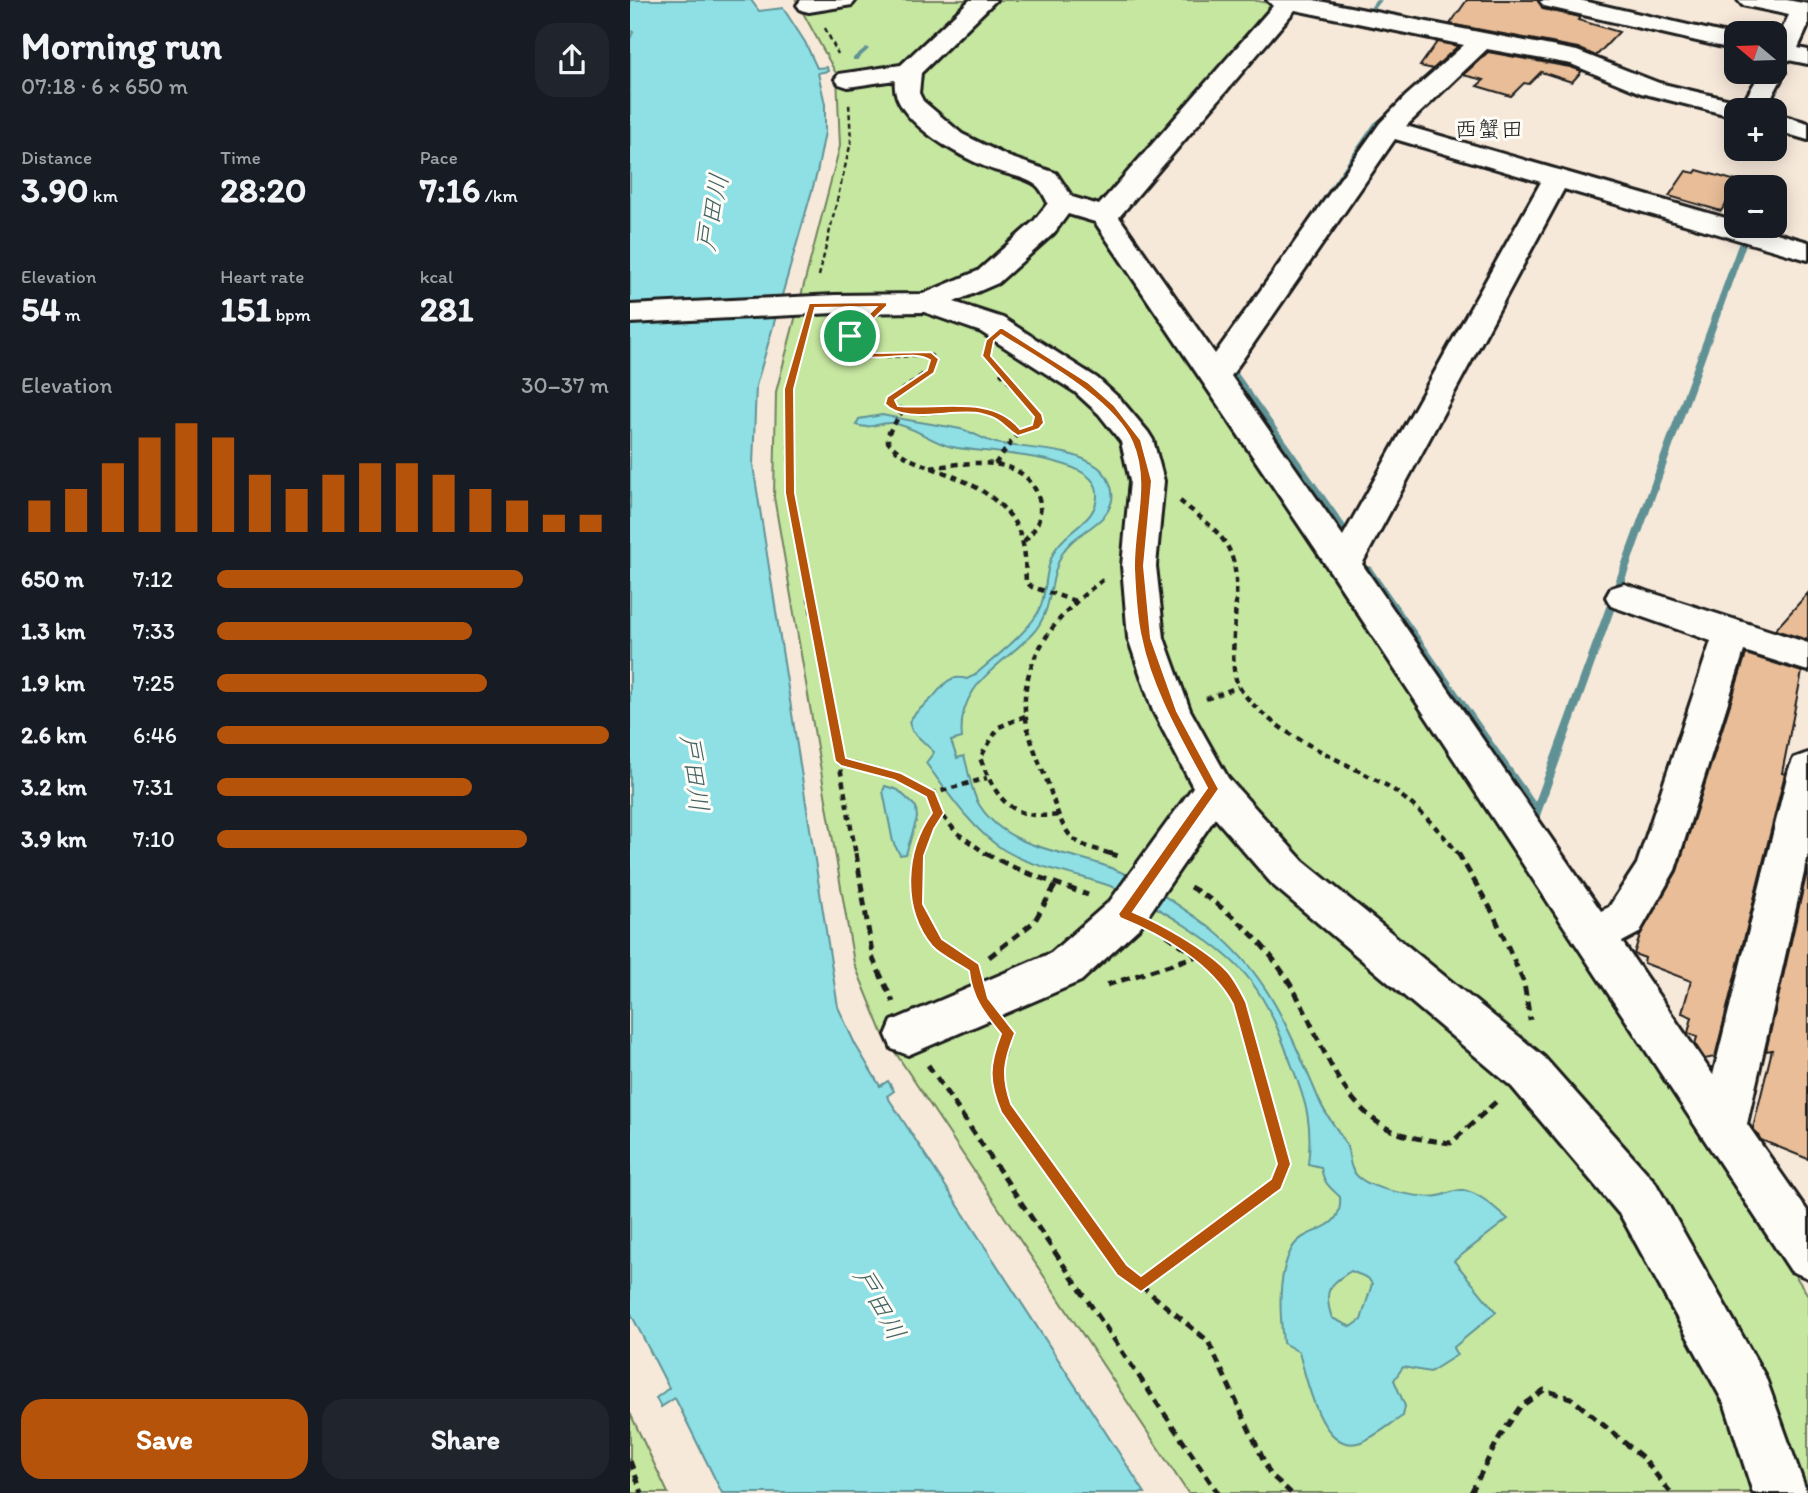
<!DOCTYPE html>
<html lang="en">
<head>
<meta charset="utf-8">
<style>
	:root { --surface:#171b24; --page:#20242c; --text:#f1f3f6; --muted:#9ea1a6; --accent:#b45309 }
	body { margin:0; font-family:Itim,"Klee One",sans-serif; background:var(--page); color:var(--text); height:100vh; display:flex; flex-direction:column; font-size:26px; white-space:nowrap }
	* { box-sizing:border-box; margin:0 }
	p { font-size:23px; color:var(--muted) }
	.icon { flex:none; width:38px; height:38px; fill:none; stroke:currentColor; stroke-width:2; stroke-linecap:round; stroke-linejoin:round }
	.map { position:relative; flex:1; overflow:hidden }
	.details { display:flex; flex-direction:column; background:var(--surface); width:630px }
	.details>* { flex:none }
	.needle { width:46px; rotate:289deg }
	.fabs { position:absolute; left:1094px; top:21px; display:grid; gap:14px }
	.fabs a { display:grid; place-items:center; width:63px; height:63px; border-radius:14px; background:var(--surface); box-shadow:0 4px 18px #0003; font-size:35px }
	.pin { position:absolute; display:grid; place-items:center; width:60px; height:60px; color:#fff; margin:-30px; border:4px solid #fff; border-radius:50%; box-shadow:0 2px 7px #0007 }
	.round { display:grid; place-items:center; flex:none; width:74px; height:74px; border-radius:21px; background:var(--page) }
	.headline { display:flex; align-items:center; justify-content:space-between; height:119px; padding:0 21px }
	h1 { font-size:38px; font-weight:700; line-height:52px }
	.stats { display:grid; grid-template-columns:repeat(3,1fr); gap:10px; height:119px; padding:7px 21px }
	.stats div { display:grid; align-content:center }
	.stats b { font-size:35px; font-weight:700 }
	.stats small { font-size:19px; font-weight:400 }
	.stats p { font-size:19px }
	.chart { height:196px; padding:14px 21px }
	.chart p { display:flex; justify-content:space-between }
	.chart svg { width:100%; height:126px; margin-top:7px; stroke:var(--accent); stroke-width:6 }
	.action { display:flex; gap:14px; margin-top:auto; padding:14px 21px }
	.action a { flex:1; height:80px; border-radius:21px; background:var(--accent); color:#fff; font-size:28px; font-weight:700; line-height:80px; text-align:center }
	.action a+a { background:var(--page); color:var(--text) }
	ul { padding:0 21px; list-style:none; font-size:23px }
	li { display:grid; grid-template-columns:112px 84px 1fr; align-items:center; height:52px }
	li i { height:18px; border-radius:9px; background:var(--accent) }
	main { display:flex; flex:1; min-height:0 }
	.map>svg:first-child { display:block }
	.green { fill:#c5e7a0; stroke:#70825e; stroke-width:2 }
	.water { fill:#8ee0e5; stroke:#609295; stroke-width:2; fill-rule:evenodd }
	.lines { fill:none; stroke-linecap:round; stroke-linejoin:round }
	.stream { fill:#609295; fill-rule:evenodd }
	.building { fill:#e8bd98; stroke:#1c1c1c; stroke-width:2 }
	.minor-casing { stroke:#1c1c1c; stroke-width:6 }
	.path-far2 { stroke:#1c1c1c; stroke-width:2.5; stroke-dasharray:5 3.5; stroke-linecap:butt }
	.path-far1 { stroke:#1c1c1c; stroke-width:4.5; stroke-dasharray:6 5; stroke-linecap:butt }
	.path { stroke:#1c1c1c; stroke-width:5; stroke-dasharray:9 6; stroke-linecap:butt }
	.minor { fill:#fdfcf7; fill-rule:evenodd }
	.route { fill:#b45309; stroke:#fff; stroke-width:2; fill-rule:evenodd }
	.labels { text-anchor:middle; dominant-baseline:central; stroke-width:6; stroke-linejoin:round; paint-order:stroke }
	.far-quarter-label { font-size:23px; fill:#1c1c1c; stroke:#fdfcf7 }
	.water-label { font-size:26px; font-style:italic; fill:#446162; stroke:#fdfcf7 }
</style>
</head>
<body>
<main>
<section class="details">
<div class="headline"><div><h1>Morning run</h1><p>07:18 · 6 × 650 m</p></div><a class="round"><svg class="icon" aria-label="share" viewBox="0 0 24 24"><path d="M12 15V3M7 8l5-5 5 5M5 13v7h14v-7"/></svg></a></div>
<div class="stats">
<div><p>Distance</p><b>3.90<small> km</small></b></div>
<div><p>Time</p><b>28:20</b></div>
<div><p>Pace</p><b>7:16<small> /km</small></b></div>
</div>
<div class="stats">
<div><p>Elevation</p><b>54<small> m</small></b></div>
<div><p>Heart rate</p><b>151<small> bpm</small></b></div>
<div><p>kcal</p><b>281</b></div>
</div>
<div class="chart"><p><span>Elevation</span>30–37 m</p>
<svg viewBox="0 0 160 44" preserveAspectRatio="none"><path d="M5 44V33M15 44V29M25 44V20M35 44V11M45 44V6M55 44V11M65 44V24M75 44V29M85 44V24M95 44V20M105 44V20M115 44V24M125 44V29M135 44V33M145 44V38M155 44V38"/></svg>
</div>
<ul>
<li><b>650 m</b>7:12<i style="width:78%"></i></li>
<li><b>1.3 km</b>7:33<i style="width:65%"></i></li>
<li><b>1.9 km</b>7:25<i style="width:69%"></i></li>
<li><b>2.6 km</b>6:46<i style="width:100%"></i></li>
<li><b>3.2 km</b>7:31<i style="width:65%"></i></li>
<li><b>3.9 km</b>7:10<i style="width:79%"></i></li>
</ul>
<div class="action"><a>Save</a><a>Share</a></div>
</section>
<div class="map">
<svg width="1178" height="1493" viewBox="0 0 1178 1493">
	<rect width="100%" height="100%" fill="#f7e9da"/>
	<filter id="ink" filterUnits="userSpaceOnUse"><feTurbulence type="fractalNoise" baseFrequency=".0143" numOctaves="2"/><feDisplacementMap in="SourceGraphic" scale="14" xChannelSelector="R" yChannelSelector="G"/><feConvolveMatrix kernelMatrix="1 2 1 2 8 2 1 2 1" color-interpolation-filters="sRGB"/></filter>
	<g filter="url(#ink)">
		<g class="green">
			<path d="M166,0H623L642,4L462,215L1178,1295V1493H558L253,1034L224,963L144,497L146,392L210,146L207,75Z"/>
			<path d="M0,1413L38,1493H0Z"/>
		</g>
		<g class="water">
			<path d="M0,0H121L129,11L153,8L175,42L187,68L197,67L198,71L188,73L195,104V132L187,173L126,386L123,465L208,1007L225,1044L250,1086L258,1081L264,1091L257,1096L515,1493H92L45,1398L31,1407L26,1398L39,1388L0,1312V39L3,32L0,30Z"/>
			<path d="M252,415C279,421 305,424 331,429C343,432 353,440 366,443C398,450 441,447 468,467C478,475 484,489 482,500C477,526 443,532 432,554C418,579 424,610 403,633C372,666 326,685 332,738L321,741L327,758L334,756C339,771 341,793 350,806C379,851 437,850 481,868C510,879 538,898 564,916C636,965 657,1026 690,1102C697,1118 710,1131 717,1147C721,1159 718,1170 731,1179C744,1189 791,1199 808,1196C816,1195 825,1189 833,1190C850,1193 865,1208 878,1219L824,1261L866,1312L823,1348L827,1355L800,1372L773,1367L764,1380L775,1406L773,1416C760,1424 745,1437 731,1442C691,1456 676,1377 669,1352L653,1343C650,1313 647,1278 661,1250C674,1224 713,1236 710,1197C700,1187 693,1183 691,1167L678,1164C683,1124 676,1102 662,1066C651,1036 640,1006 620,980C594,947 533,909 495,892C457,874 411,872 374,850C343,831 317,792 296,763L304,752L282,731L279,722C286,710 290,710 299,701C312,690 315,673 337,679L345,675C364,658 403,629 411,606C417,588 415,567 425,550C438,528 469,521 467,492C465,454 349,453 322,447C301,442 284,426 262,423C248,422 241,430 226,425L229,419ZM721,1271L738,1278L742,1284L731,1320L721,1327L702,1318C693,1291 698,1285 721,1271Z"/>
			<path d="M255,786L268,790L286,807L287,818L276,854L270,855L263,842L253,791Z"/>
		</g>
		<g class="lines">
			<g class="stream">
				<path d="M746,0H752L742,13H738L737,12Z"/>
				<path d="M236,47L239,49L238,50L227,60H223V58Z"/>
				<path d="M764,107L769,108L750,127L684,222H678L677,220L744,123Z"/>
				<path d="M1109,242H1115L1116,244L911,813L910,816L906,817L902,816L733,569L738,566L741,567L905,802Z"/>
				<path d="M604,371L607,372L721,533L723,535L721,537H715L601,376V372Z"/>
			</g>
		</g>
		<g class="building">
			<path d="M837,0H908L913,9L950,17L948,20L989,32L966,56L948,48L820,24Z"/>
			<path d="M807,42L828,46L803,69L790,66Z"/>
			<path d="M858,52L940,67L952,71L942,82L911,72L899,84L894,83L881,96L847,86L854,80L833,75Z"/>
			<path d="M1067,170L1110,182L1091,211L1039,196L1056,171L1065,173Z"/>
			<path d="M1178,593V640L1145,630Z"/>
			<path d="M1116,654L1172,672L1152,773L1155,774L1085,1057L1075,1059L1065,1044L1067,1037L1058,1033L1062,1017L1052,1013L1061,981L1014,963L1015,958L1004,954L1010,935L1047,871Z"/>
			<path d="M1178,867V1159L1131,1140L1123,1128L1142,1050L1136,1051Z"/>
		</g>
		<g class="lines">
			<defs>
				<g id="minor">
					<path d="M171,0H226L222,5L179,12L171,10L167,5Z"/>
					<path d="M340,0H366L291,73L289,93L293,101L332,134L379,157L426,173L442,197L469,205L643,6L637,0H684L947,51L1029,83L1113,103L1131,72H1144V65L1152,67L1155,72L1135,110H1106V117L1011,93L941,64L857,49L776,126L1106,221V226H1122L1178,242V260L934,189L732,564L971,911L979,907L1007,864L1081,641L981,606L976,597L981,588L994,584L1178,643V671L1114,651L1045,870L1009,933L992,942L1083,1075L1159,769L1164,758L1178,753V855L1117,1124L1178,1212V1278L1161,1271L702,574L465,222L438,214L424,233L368,283L324,302L373,318L467,378L491,400L518,432L523,440L534,481L526,566L534,638L560,710L598,778L673,861L914,1057L1025,1182L1135,1376L1177,1493H1123L1095,1405L991,1216L882,1087L643,885L585,818L510,927L451,981L278,1055L262,1049L256,1035L262,1021L421,953L480,901L563,787L523,711L498,638L492,566L500,481L491,442L469,414L445,392L351,332L294,312L205,313L0,323V305L205,295L293,294L348,271L404,221L418,203C415,198 411,188 406,185C396,177 376,174 364,170C332,158 259,120 265,80L218,87L209,84L205,79L209,74L271,65ZM665,10L834,45L776,96L750,123L585,354L489,217ZM765,139L911,182L713,536L601,376Z"/>
					<path d="M949,0L1106,36V50L914,6L910,1Z"/>
					<path d="M1108,0H1157L1178,4V26L1168,48L1178,50V64L1144,57V47L1159,15L1112,5Z"/>
					<path d="M1144,113L1178,123V140L1144,130Z"/>
				</g>
			</defs>
			<use href="#minor" class="minor-casing"/>
			<g class="path-far2">
				<path d="M195,28L208,54"/>
				<path d="M189,276L221,142L219,103"/>
				<path d="M225,332L220,336C229,367 276,354 301,355L305,359L302,369"/>
				<path d="M165,369L175,332"/>
			</g>
			<g class="path-far1">
				<path d="M165,368L159,389L160,493L226,855"/>
				<path d="M302,368L261,399L260,404C309,429 336,385 388,433"/>
				<path d="M273,410L258,434V442C273,459 290,463 310,471C345,484 384,504 393,544C396,556 395,569 396,582L402,587L445,601"/>
				<path d="M365,464L388,433L409,423L405,410L368,369"/>
				<path d="M301,468C337,462 396,453 409,499C413,518 406,530 393,542"/>
				<path d="M550,501C568,516 592,531 601,554C616,591 592,665 611,690C640,730 690,750 733,773C743,779 756,784 765,791C789,809 811,831 829,855"/>
				<path d="M473,580C435,607 397,649 395,698C393,726 406,755 417,781C424,799 430,832 448,842C458,848 473,851 484,855"/>
				<path d="M576,699L608,687"/>
				<path d="M395,716L369,727L350,758C368,802 381,820 431,815"/>
				<path d="M212,761L267,776L301,794L312,815L327,833L358,855"/>
				<path d="M301,794L357,778"/>
				<path d="M290,855L299,828L308,813"/>
			</g>
			<g class="path">
				<path d="M226,853L243,959L263,1002"/>
				<path d="M290,853C276,907 296,940 342,966"/>
				<path d="M355,853L389,870L458,895"/>
				<path d="M479,853L491,857"/>
				<path d="M828,853L863,913L894,983L900,1020"/>
				<path d="M560,887C605,912 642,950 667,996C691,1040 706,1094 750,1124C771,1138 797,1140 821,1143L869,1099"/>
				<path d="M359,957L404,922L426,884"/>
				<path d="M477,985L567,956"/>
				<path d="M378,1033L368,1070L376,1108L492,1270L578,1341L640,1474L661,1493"/>
				<path d="M298,1065L588,1493"/>
				<path d="M511,1285L647,1184L654,1164L609,1002L592,974L530,930"/>
				<path d="M0,1461L12,1493"/>
				<path d="M841,1493L869,1438L890,1407L914,1390L941,1398L1012,1457L1041,1493"/>
			</g>
			<use href="#minor" class="minor"/>
		</g>
	</g>
	<path class="route" d="M257,302V306L225,337L229,349L246,353L301,352L309,359L304,373L265,400L268,406C308,410 362,394 390,429L402,425L404,417L352,356L356,340L371,327L459,383L484,405L511,440L522,481L514,566L521,638L547,711L589,789L503,912C530,923 575,949 596,970C604,978 611,992 616,1002L661,1164L651,1189L511,1292L487,1275L371,1112C358,1081 359,1065 371,1034C354,1013 342,998 339,971C328,963 311,956 302,946C271,908 275,851 302,813L296,797L264,780L211,766L205,761L155,493L154,389L179,303ZM246,307L216,336L222,352C247,366 280,348 300,360L297,370L257,397L255,404C275,426 326,407 352,414C374,419 373,428 388,436L409,429L414,423L412,414L361,356L364,341L371,335C409,359 484,400 502,442C520,483 503,526 504,568C505,590 506,616 511,637C521,689 553,743 577,788L488,914L490,918C532,935 581,963 603,1004L647,1164L641,1179L511,1276L497,1265L381,1104C371,1075 374,1061 385,1033L358,998L349,964L312,939L293,904L294,856L304,829L314,813L305,791L271,773L216,758L165,493L164,389L185,308Z"/>
	<g class="labels">
		<g class="far-quarter-label">
			<text x="859" y="129">西蟹田</text>
		</g>
		<g class="water-label">
			<text transform="translate(82 212) rotate(-79)">戸田川</text>
			<text transform="translate(65 773) rotate(83)">戸田川</text>
			<text transform="translate(250 1304) rotate(61)">戸田川</text>
		</g>
	</g>
</svg>
<div class="fabs">
<a><svg class="needle" viewBox="-14 -14 28 28"><path d="M0-13l5 13h-10z" fill="#e53935"/><path d="M0 13l5-13h-10z" fill="#9ea1a6"/></svg></a>
<a>+</a>
<a>−</a>
</div>
<div class="pin" style="left:220px;top:336px;background:#1e9e55"><svg class="icon" aria-label="arrive" viewBox="0 0 24 24"><path d="M6 21V4h12l-3 4 3 4H6"/></svg></div>
</div>
</main>
</body>
</html>
